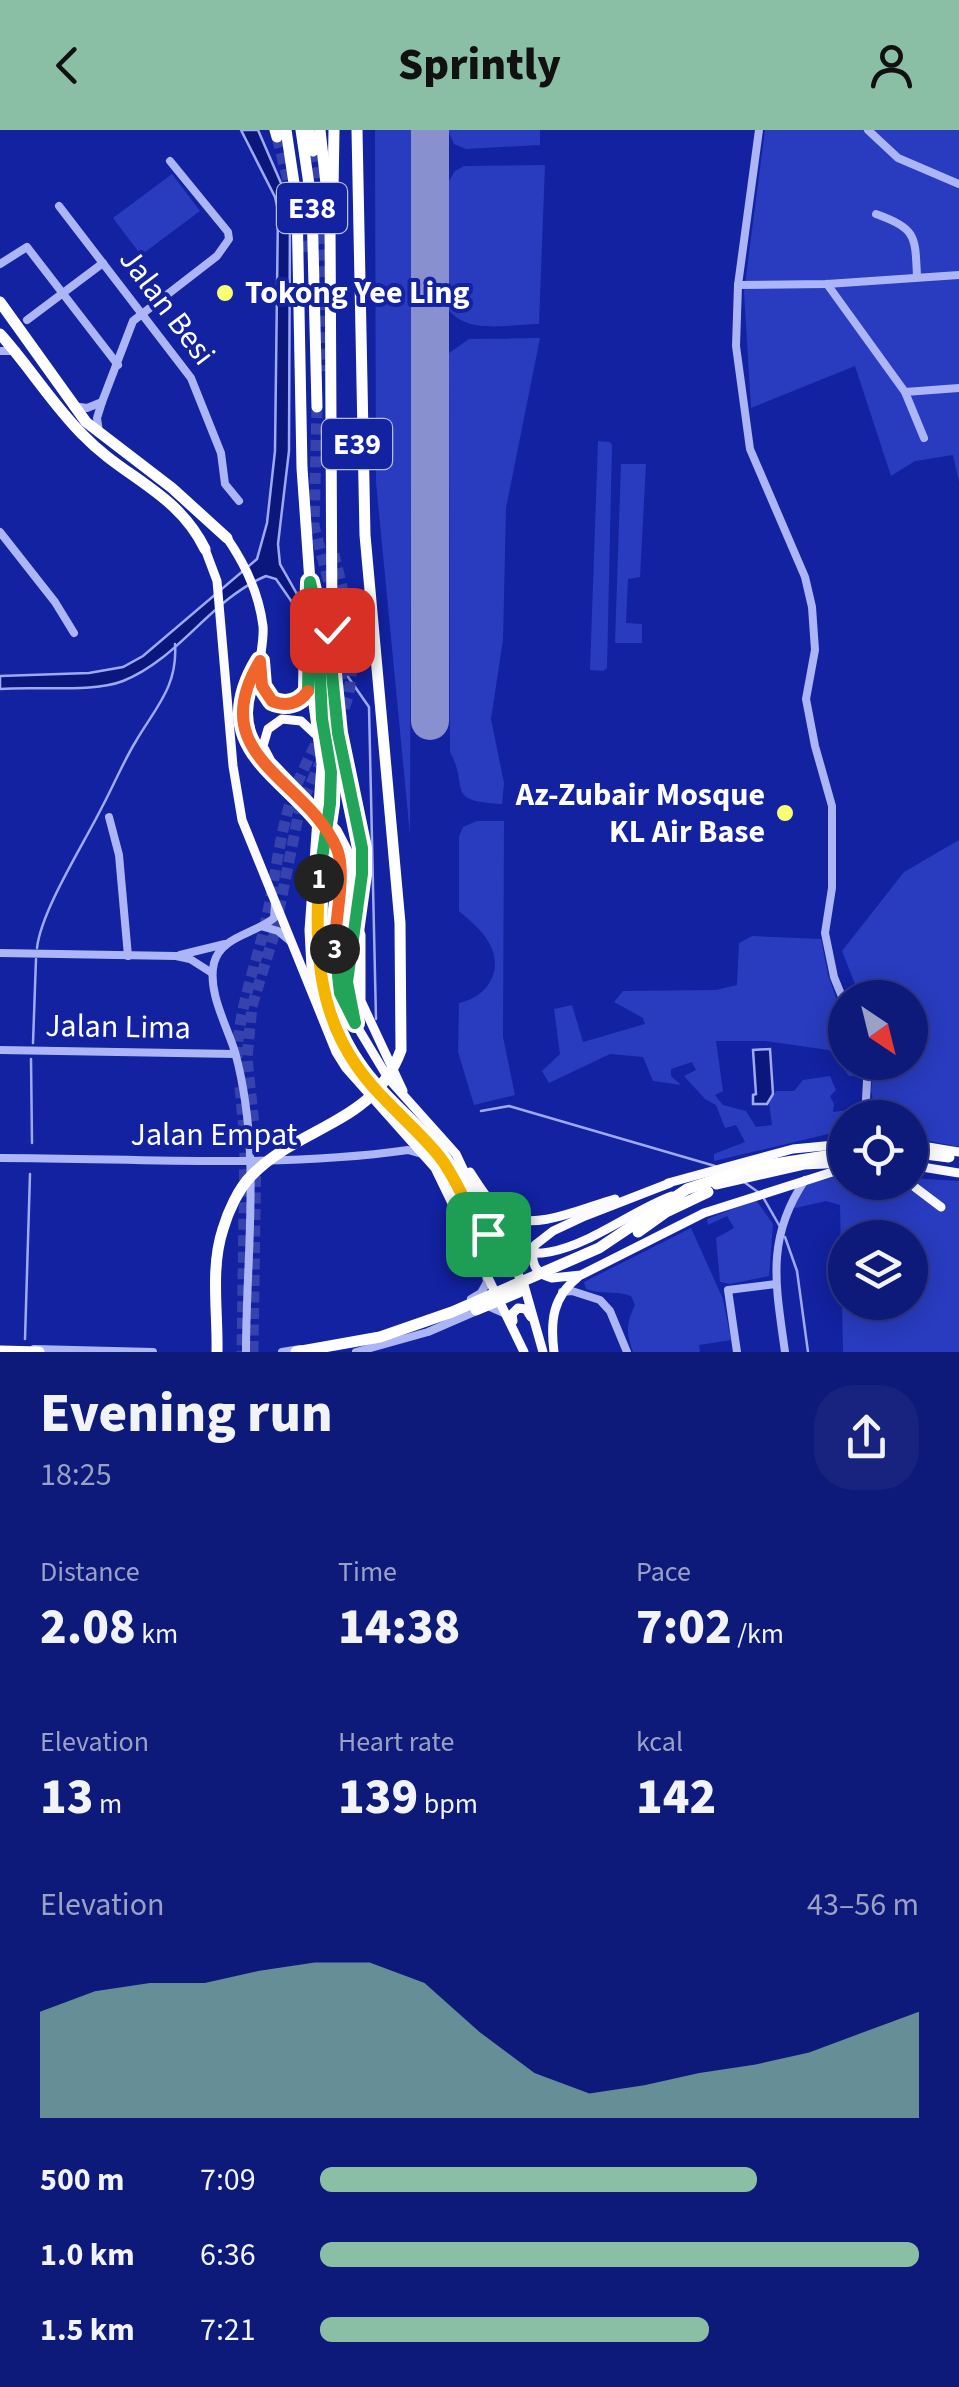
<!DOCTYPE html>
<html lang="en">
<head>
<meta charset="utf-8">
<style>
	:root { --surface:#0e1a79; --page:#17237e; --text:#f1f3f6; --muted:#9ba1c6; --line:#2e388a; --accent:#8abfa5 }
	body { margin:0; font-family:"Source Sans 3",sans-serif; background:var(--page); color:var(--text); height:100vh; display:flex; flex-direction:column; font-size:38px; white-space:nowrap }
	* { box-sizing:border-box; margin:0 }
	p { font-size:32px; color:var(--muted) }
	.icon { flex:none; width:55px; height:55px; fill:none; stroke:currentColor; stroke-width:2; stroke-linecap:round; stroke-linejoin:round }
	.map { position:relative; height:1222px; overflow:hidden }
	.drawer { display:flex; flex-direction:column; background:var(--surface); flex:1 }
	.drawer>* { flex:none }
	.needle { width:65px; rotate:145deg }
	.controls { position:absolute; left:828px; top:850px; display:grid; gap:20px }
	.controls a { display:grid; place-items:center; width:100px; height:100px; border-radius:50%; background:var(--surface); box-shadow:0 5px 25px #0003,0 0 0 2px var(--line); font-size:50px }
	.pin { position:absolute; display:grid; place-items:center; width:85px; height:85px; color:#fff; margin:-42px; border-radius:20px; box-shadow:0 5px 15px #0006 }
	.km { position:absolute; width:50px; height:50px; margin:-25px; border-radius:50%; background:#222; color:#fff; font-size:28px; line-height:50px; text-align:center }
	.round { display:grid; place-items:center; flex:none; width:105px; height:105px; border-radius:40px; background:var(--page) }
	.headline { display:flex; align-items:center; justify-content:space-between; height:170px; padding:0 40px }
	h1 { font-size:55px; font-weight:800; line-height:75px }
	.metrics { display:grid; grid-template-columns:repeat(3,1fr); gap:15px; height:170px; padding:10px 40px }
	.metrics div { display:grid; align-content:center }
	.metrics b { font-size:50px; font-weight:800 }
	.metrics small { font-size:28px; font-weight:400 }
	.metrics p { font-size:28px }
	.chart { height:280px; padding:20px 40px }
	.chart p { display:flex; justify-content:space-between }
	.chart svg { width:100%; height:180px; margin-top:10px; fill:var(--accent); opacity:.7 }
	ul { padding:0 40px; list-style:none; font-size:32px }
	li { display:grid; grid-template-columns:160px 120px 1fr; align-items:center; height:75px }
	li i { height:25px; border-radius:12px; background:var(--accent) }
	header { display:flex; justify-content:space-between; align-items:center; height:130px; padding:0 40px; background:var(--accent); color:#111; font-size:45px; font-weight:800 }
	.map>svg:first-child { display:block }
	.green { fill:#293cc0; fill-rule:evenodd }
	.water { fill:#0b177d; stroke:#9eaaf8; stroke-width:2.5 }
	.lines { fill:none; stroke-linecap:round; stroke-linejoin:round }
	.stream { stroke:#9eaaf8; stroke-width:2.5 }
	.runway { stroke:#8890d0; stroke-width:38 }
	.highway-tunnel { stroke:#3643af; stroke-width:11; stroke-dasharray:11 5.5; stroke-linecap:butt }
	.minor { stroke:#acb5f5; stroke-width:8 }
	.major { stroke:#fafaff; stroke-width:9 }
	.highway { stroke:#fff; stroke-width:11 }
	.split-1-casing { stroke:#fff; stroke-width:20 }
	.split-2-casing { stroke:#fff; stroke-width:20 }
	.split-3-casing { stroke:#fff; stroke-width:20 }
	.split-4-casing { stroke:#fff; stroke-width:20 }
	.split-1 { stroke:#f5b400; stroke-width:12 }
	.split-2 { stroke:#22a559; stroke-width:12 }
	.split-3 { stroke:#f0652b; stroke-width:12 }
	.split-4 { stroke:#22a559; stroke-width:12 }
	.poi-dot { fill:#f9ff70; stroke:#1222a1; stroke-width:4 }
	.labels { text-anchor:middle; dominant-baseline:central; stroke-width:8; stroke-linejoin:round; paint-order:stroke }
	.shield { fill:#1222a1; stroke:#b8bde3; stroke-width:2.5 }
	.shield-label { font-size:30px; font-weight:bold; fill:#fff }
	.poi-label { font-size:32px; font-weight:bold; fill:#fff; stroke:#1222a1; text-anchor:start }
	.street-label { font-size:32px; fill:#fff; stroke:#1222a1 }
</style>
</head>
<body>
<header><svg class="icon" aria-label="back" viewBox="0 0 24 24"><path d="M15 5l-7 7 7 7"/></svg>Sprintly<svg class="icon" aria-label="person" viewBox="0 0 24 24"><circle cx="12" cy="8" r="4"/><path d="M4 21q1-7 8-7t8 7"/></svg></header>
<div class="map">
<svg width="959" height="1222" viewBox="0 0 959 1222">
	<rect width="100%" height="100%" fill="#1222a1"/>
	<g class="green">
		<path d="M375,0H412L410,705L376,352Z"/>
		<path d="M448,0H540V15L466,19L454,14Z"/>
		<path d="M765,0H959V352L953,325L915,331L891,346L855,236L751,278L744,162Z"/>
		<path d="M545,35L539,194C511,194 468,205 449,180V51L455,41L464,36Z"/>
		<path d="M172,44L200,81L141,125L113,88Z"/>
		<path d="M540,208L506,378L503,510L491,589L504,653L502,674C443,671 470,658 450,622L449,223L469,209Z"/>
		<path d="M598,311L610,312L612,315L607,538L603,541L590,540Z"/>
		<path d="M621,334H646L640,447L628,449L626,493L642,494V513H615Z"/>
		<path d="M477,691H504L503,907L515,965L474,975L458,922L459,873C489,867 505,838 488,811C481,799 469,790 459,781V706L463,697Z"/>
		<path d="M959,710V1017L910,1007V988L877,987L871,961L874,933L910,932V868L860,867L842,821L904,742Z"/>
		<path d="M752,806L821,809L828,845L845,892V932L860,933L862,945L849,946L829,920L765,911H716L723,961L715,965L723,975L746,981L756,997L772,995L769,973L776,961H794L803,950L830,946L836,960L830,966L834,974L833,982L857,979L854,987L845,988V1000L714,1031V1024L745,1012L736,995L725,998L716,975L705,969L684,946L696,940L692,932L671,939V946L681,955L653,951L643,927L610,924L549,953L542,941L560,924L554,879L572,875L583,912L645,894L643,888L614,872L623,861L716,860L737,855L739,813Z"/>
		<path d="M845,1044V1052H910V1048L959,1051V1222H843L840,1075L826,1071L791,1079L805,1055ZM845,1108H910V1172H845Z"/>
		<path d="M756,1070L773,1094L769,1146L730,1154L720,1152L716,1108L734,1098L727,1086L708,1095L707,1089Z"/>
		<path d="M691,1098L723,1169L731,1210L699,1215L700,1222H633C626,1202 626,1194 635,1175L631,1166C616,1160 600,1165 586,1159L584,1152Z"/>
	</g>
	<g class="water">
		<path d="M241,0H258L290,74L289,321L278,414L280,434L302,473L303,488L276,449L266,446C211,469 179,529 123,551C93,563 34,556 0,559V546L89,543L123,537L143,526L257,429L267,393L275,321L278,80L275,67Z"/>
		<path d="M770,919L773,964L767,974H753V965L756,964L753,920Z"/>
	</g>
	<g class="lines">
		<g class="stream">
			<path d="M337,531L369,577L376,889"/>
			<path d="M37,818C41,781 83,715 101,679C113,657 123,632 136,611C156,577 178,556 175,514"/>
			<path d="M33,913L36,829"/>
			<path d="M31,929L32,1013"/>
			<path d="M481,981L509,976L715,1036"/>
			<path d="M744,1052L758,1062"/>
			<path d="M763,1067L779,1095"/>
			<path d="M785,1107L797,1141L808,1222"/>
			<path d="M25,1209L30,1044"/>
		</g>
		<path class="runway" d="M430,591V0"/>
		<g class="highway-tunnel">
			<path d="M277,7L290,58"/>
			<path d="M313,21L322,134L326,241"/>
			<path d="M300,95L308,125"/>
			<path d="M317,277L314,396L329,453"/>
			<path d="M237,928C238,878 257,834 267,786C275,748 279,710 290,673C308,618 345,576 344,515C344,501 338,485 334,470"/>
			<path d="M240,957L245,1011L242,1222"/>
			<path d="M253,1222L256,1014L247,928L252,876L274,805L300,677L340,590L349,564L355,511L334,424"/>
		</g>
		<g class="minor">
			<path d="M759,0L738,155L736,216L750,319L805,447L812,477L815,520L806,569L815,616L832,676V758L825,803L834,847L845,874"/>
			<path d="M868,0L898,28L959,54"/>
			<path d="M59,76L191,248L221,323L225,354L239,371"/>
			<path d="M876,84C917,99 915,106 917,146"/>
			<path d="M0,134L27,117L118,235"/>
			<path d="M827,154L905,262L959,258"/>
			<path d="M738,155L827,154L959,145"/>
			<path d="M27,190L103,133"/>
			<path d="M0,221H16"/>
			<path d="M905,262L924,308"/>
			<path d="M73,276L87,278L102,272"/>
			<path d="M99,302L97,288L102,272L133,191L217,126L229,109L228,102L170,31"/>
			<path d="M0,402L55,472L74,503"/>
			<path d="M109,687L119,725L128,826"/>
			<path d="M264,797L278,801L290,811"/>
			<path d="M0,823L176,826L190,829L212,843"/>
			<path d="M180,825L225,814"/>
			<path d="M0,920L235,924"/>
			<path d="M865,988L868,932"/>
			<path d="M0,1028C137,1028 272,1039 408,1020L422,1024"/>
			<path d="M562,1162L572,1161L600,1170L610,1181L627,1222"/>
			<path d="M471,1169L481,1163L487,1152L486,1146"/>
			<path d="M34,1219L153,1222"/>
			<path d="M246,1222C246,1122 262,1020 235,922C227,896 207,861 214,833C221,806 255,804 274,788L275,774"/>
			<path d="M282,1222L300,1219"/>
			<path d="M356,1222L428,1202L488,1176L506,1184"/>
			<path d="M737,1222L728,1160L776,1154"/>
			<path d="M785,1222C776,1156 765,1109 805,1050"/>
		</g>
		<g class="major">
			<path d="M227,408C245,434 259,464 263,496C265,517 252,547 266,566C276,578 291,575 302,568L309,555"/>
			<path d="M205,419L217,451L233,636L242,690L336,922L346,938L435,1038L524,1222"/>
			<path d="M310,452C321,492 316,531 320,572C323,606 332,637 331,670C329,695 323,721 319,745C312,800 316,859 341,909C364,953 402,982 433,1019C453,1043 461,1073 481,1097C538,1163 613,1087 672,1066"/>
			<path d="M309,459L310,552L321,634L309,800L312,857"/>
			<path d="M332,500V544L339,603L362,718V744L347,852L355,893L388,948L456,1024L485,1086L524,1155L543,1222"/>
			<path d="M260,531C202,624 308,656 344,724"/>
			<path d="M315,604L301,591L282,589L268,599L263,616L271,631L337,700L348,721L347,765L361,805V871L403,961"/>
			<path d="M337,719C352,769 316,833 350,885"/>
			<path d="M910,1014L959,1022"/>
			<path d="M910,1035L959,1043"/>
			<path d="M470,1042C480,1057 491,1076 506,1085C535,1102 585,1077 615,1069"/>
			<path d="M908,1052L941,1077"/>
			<path d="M668,1053L793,1019L845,1014"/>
			<path d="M670,1053L585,1086L553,1101L535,1115C529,1131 535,1144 552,1148L581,1145L704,1083L845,1038"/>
			<path d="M716,1055L804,1035L845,1033"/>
			<path d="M513,1191L512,1184L518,1178L526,1179L531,1187"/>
			<path d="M554,1222C550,1190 553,1167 578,1147"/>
		</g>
		<g class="highway">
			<path d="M275,0L277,7"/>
			<path d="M286,0L297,73L302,338L310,452"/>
			<path d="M301,0L312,75L317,277"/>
			<path d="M309,0L313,21"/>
			<path d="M320,0L330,90L332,500"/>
			<path d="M333,61L334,0"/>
			<path d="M0,172L86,292L172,358L227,408"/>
			<path d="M0,204C29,236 52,274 83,305C124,348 177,362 205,419"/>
			<path d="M910,1022L949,1027"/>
			<path d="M638,1102L666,1082L708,1062"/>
			<path d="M476,1180L519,1162"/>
			<path d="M0,1221L39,1222"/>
			<path d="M217,1222C218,1182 210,1138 223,1099C228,1082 238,1059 252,1045C301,995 374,994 401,920L400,793L365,405L357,0"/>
			<path d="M296,1222L380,1207L452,1182L599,1118L687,1059L754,1037L845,1023"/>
		</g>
	</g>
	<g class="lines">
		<defs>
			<path id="split-1" d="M319,749C315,814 317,879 356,935C379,969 413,994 439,1026C459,1051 466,1082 488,1104"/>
			<path id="split-2" d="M308,561L310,452L317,482L322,589L331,642L330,674L319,749"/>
			<path id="split-3" d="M308,561C299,574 286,577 272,571L262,556L260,531C202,627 307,648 337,719C347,744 334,791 335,819"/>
			<path id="split-4" d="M332,500V544L338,603L362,718V744L347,852L355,893L340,863L335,819"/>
		</defs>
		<use href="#split-1" class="split-1-casing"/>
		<use href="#split-2" class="split-2-casing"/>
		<use href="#split-3" class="split-3-casing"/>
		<use href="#split-4" class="split-4-casing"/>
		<use href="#split-1" class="split-1"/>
		<use href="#split-2" class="split-2"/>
		<use href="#split-3" class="split-3"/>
		<use href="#split-4" class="split-4"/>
	</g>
	<g class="poi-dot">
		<circle cx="225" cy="163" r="10"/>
		<circle cx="785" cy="683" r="10"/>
	</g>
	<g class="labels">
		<g class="shield">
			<rect x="277" y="53" width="70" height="50" rx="8"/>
			<rect x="322" y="289" width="70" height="50" rx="8"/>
		</g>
		<g class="shield-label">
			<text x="312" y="78">E38</text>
			<text x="357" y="314">E39</text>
		</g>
		<g class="poi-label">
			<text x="245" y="163">Tokong Yee Ling</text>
			<text x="765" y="665" text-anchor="end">Az-Zubair Mosque<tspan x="765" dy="37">KL Air Base</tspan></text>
		</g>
		<g class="street-label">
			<text transform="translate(167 177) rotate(53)">Jalan Besi</text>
			<text transform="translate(118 897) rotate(1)">Jalan Lima</text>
			<text x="214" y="1005">Jalan Empat</text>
		</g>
	</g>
</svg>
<div class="controls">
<a><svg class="needle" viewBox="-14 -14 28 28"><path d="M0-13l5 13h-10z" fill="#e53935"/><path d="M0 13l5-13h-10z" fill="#9ba1c6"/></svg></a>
<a><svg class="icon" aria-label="locate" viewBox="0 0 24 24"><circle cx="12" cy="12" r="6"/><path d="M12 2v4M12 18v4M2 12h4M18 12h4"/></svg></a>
<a><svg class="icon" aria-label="layers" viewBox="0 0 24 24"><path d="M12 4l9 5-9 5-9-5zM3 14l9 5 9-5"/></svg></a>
</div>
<div class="pin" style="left:488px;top:1104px;background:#1e9e55"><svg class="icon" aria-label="arrive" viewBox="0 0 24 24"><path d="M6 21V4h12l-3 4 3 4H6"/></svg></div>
<div class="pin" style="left:332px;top:500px;background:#d93025"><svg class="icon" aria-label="check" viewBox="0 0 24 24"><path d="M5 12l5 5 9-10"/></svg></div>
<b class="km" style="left:319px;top:749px">1</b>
<b class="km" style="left:335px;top:819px">3</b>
</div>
<section class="drawer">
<div class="headline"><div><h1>Evening run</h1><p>18:25</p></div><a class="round"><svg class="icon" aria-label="share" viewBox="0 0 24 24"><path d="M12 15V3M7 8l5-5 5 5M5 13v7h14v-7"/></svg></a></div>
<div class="metrics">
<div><p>Distance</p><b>2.08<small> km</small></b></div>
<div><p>Time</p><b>14:38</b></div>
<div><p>Pace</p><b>7:02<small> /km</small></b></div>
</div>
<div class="metrics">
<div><p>Elevation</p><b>13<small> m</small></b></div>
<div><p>Heart rate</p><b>139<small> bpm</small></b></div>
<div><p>kcal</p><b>142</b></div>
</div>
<div class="chart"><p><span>Elevation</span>43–56 m</p>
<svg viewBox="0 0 160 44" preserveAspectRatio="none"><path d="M0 44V18L10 13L20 11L30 11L40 8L50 6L60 6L70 11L80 23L90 33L100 38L110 36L120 33L130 31L140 28L150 23L160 18V44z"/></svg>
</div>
<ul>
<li><b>500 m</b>7:09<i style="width:73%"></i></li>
<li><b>1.0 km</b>6:36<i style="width:100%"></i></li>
<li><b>1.5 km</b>7:21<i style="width:65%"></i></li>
</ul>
</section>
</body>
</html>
